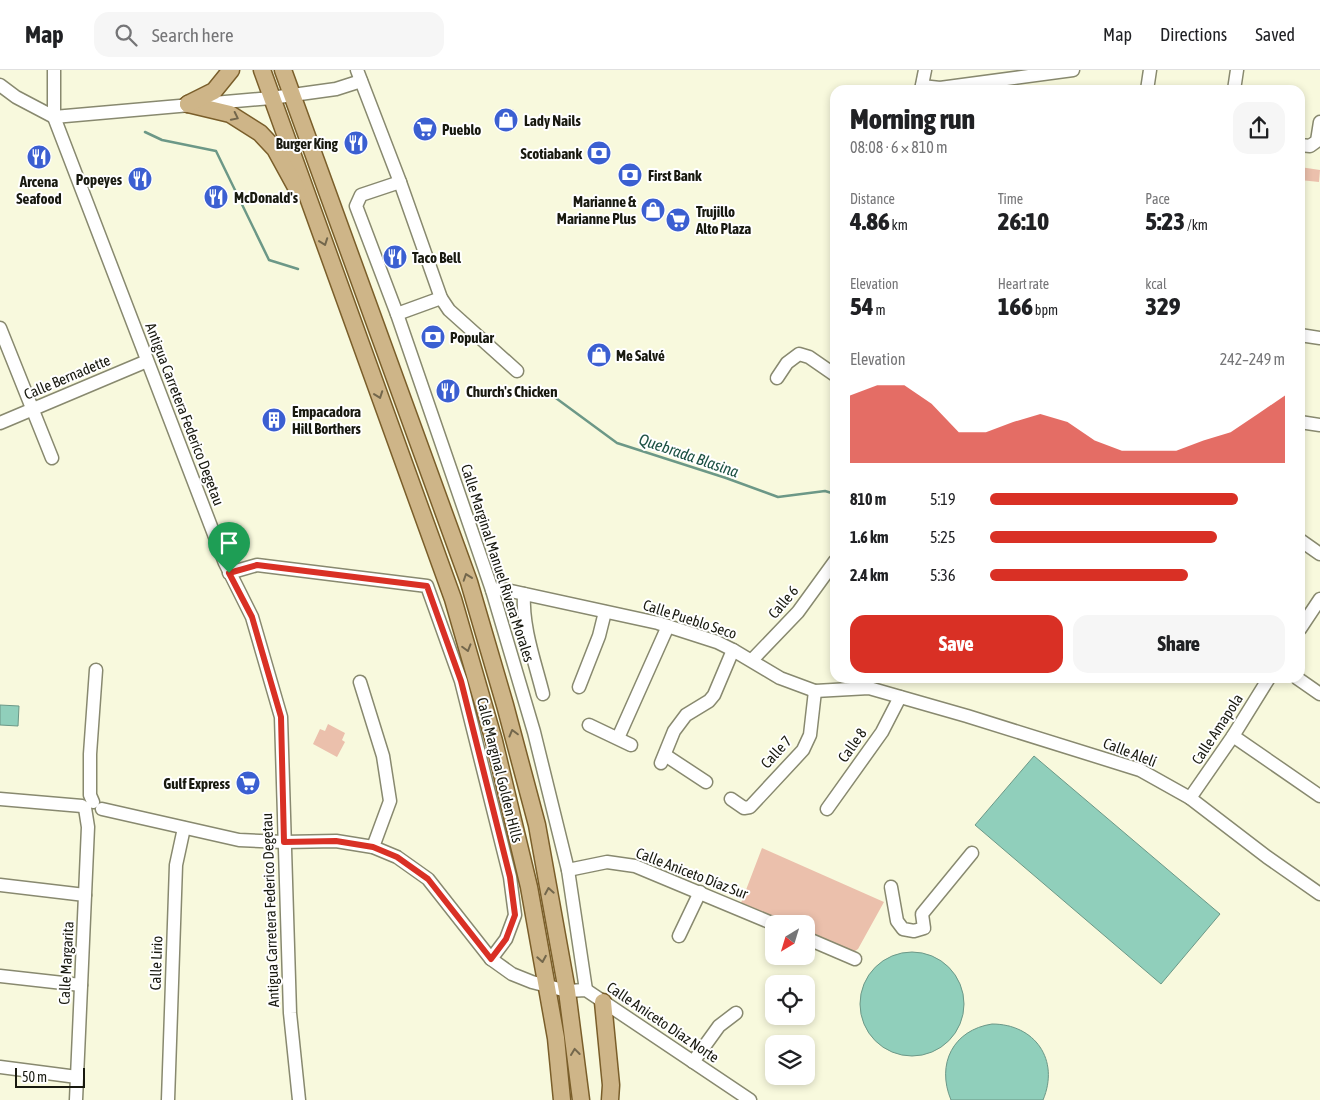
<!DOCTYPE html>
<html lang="en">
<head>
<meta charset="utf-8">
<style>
	:root { --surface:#fff; --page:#f6f6f6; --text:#202124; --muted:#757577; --line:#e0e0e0; --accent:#d93025 }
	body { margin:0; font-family:"Asap Condensed",sans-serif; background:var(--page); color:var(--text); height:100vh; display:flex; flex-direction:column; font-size:19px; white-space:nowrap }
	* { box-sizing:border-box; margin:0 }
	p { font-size:16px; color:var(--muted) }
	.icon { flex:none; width:28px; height:28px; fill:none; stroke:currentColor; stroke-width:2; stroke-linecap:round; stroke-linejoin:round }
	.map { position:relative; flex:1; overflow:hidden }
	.side { position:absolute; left:830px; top:15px; width:475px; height:598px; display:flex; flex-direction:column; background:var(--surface); border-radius:15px; box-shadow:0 2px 8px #0003 }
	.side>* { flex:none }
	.needle { width:32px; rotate:218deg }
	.controls { position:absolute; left:765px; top:845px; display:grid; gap:10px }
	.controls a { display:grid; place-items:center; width:50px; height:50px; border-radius:10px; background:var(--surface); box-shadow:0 2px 8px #0003; font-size:25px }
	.scale { position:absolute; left:15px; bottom:12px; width:70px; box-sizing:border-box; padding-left:5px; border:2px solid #18190f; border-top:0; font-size:14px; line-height:18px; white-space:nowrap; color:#18190f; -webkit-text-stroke:4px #fff; paint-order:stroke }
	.pin { position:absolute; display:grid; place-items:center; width:42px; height:42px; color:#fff; margin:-51px -21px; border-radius:50% 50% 50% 0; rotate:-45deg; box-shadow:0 0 5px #0007 }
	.pin .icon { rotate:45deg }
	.round { display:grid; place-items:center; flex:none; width:52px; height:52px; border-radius:15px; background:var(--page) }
	.summary { display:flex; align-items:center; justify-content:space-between; height:85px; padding:0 20px }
	h1 { font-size:28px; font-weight:800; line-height:38px }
	.metrics { display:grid; grid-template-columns:repeat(3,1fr); gap:8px; height:85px; padding:5px 20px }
	.metrics div { display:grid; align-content:center }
	.metrics b { font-size:25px; font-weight:800 }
	.metrics small { font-size:14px; font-weight:400 }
	.metrics p { font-size:14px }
	.chart { height:140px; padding:10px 20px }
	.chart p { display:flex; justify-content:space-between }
	.chart svg { width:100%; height:90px; margin-top:5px; fill:var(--accent); opacity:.7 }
	.action { display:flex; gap:10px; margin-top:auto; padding:10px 20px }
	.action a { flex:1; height:58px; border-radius:15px; background:var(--accent); color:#fff; font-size:20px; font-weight:800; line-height:58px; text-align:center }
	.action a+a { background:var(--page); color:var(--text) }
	ul { padding:0 20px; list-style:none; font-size:16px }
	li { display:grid; grid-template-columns:80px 60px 1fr; align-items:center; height:38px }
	li i { height:12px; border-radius:6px; background:var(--accent) }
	header { display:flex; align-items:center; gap:30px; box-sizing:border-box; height:70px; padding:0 25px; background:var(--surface); border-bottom:1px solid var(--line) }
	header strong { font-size:24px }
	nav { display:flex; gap:28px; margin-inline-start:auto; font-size:18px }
	.search { width:350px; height:45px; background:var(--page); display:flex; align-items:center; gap:12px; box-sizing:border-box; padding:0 18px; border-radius:15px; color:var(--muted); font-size:19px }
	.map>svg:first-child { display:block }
	.green { fill:#ebc0ac }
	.water { fill:#90cfbb; stroke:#6c9887 }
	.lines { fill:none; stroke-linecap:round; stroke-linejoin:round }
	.stream { stroke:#6c9887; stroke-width:2.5 }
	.minor-casing { stroke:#88896f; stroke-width:15 }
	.major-casing { stroke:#7a5e2a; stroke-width:19 }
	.minor { stroke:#fff; stroke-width:12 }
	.major { stroke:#ceb588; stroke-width:16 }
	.oneway { stroke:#73674c }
	.route-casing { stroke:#fff; stroke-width:10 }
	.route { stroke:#d93025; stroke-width:6 }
	.labels { text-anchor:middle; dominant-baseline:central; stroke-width:4; stroke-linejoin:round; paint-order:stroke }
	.poi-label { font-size:15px; font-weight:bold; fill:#18190f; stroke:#fff; text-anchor:start }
	.street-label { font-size:15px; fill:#18190f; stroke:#fff }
	.water-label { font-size:16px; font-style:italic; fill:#1b5042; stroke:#fff }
</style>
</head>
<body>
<header>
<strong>Map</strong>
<div class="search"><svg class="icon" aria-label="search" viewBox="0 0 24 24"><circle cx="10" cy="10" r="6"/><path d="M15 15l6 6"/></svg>Search here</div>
<nav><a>Map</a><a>Directions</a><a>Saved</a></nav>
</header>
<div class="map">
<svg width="1320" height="1030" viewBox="0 0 1320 1030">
	<rect width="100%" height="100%" fill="#f8f9dd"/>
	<g class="green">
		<path d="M1300,97L1320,100L1319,112L1300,110Z"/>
		<path d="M328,654L345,663L342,670L345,672L337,687L313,674L320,659L325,661Z"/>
		<path d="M762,778L884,832L858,879L855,881H851L806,861V854H789L741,833Z"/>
	</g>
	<g class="water">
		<path d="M0,635L19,636L18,656L0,655Z"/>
		<path d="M1034,686L1220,844L1161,914L975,755Z"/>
		<circle cx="912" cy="934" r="52"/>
		<path d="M992,954C1035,954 1060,990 1043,1030H951C936,994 953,960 992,954Z"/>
	</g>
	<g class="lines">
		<g class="stream">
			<path d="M145,62L162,70L216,81L269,190L298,199"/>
			<path d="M549,323L617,373L726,408L778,427L825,421L835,424"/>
		</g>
		<defs>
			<g id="minor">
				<path d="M54,0V47L225,493L252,547L281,647L290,943L299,1030"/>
				<path d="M357,0L400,112L441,228L449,240L517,301"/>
				<path d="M0,15L16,27L54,47L271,28L336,19L361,11"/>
				<path d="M922,16L940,18L1073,0"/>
				<path d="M921,20L925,0"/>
				<path d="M1147,20L1150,0"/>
				<path d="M1234,20L1237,0"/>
				<path d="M1300,75L1310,76L1317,71L1320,52"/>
				<path d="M400,112L361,125L356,136L397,244L492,520L534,662L568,800L586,920"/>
				<path d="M397,244L441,228"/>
				<path d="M0,258L52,388"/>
				<path d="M1300,265L1320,268"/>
				<path d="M777,308L787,293L799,284L809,287L835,305"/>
				<path d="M1300,352L1320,355"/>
				<path d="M0,353L147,291"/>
				<path d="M1300,470L1320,484"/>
				<path d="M229,503L257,495L427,516L461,611L510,807L515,845L506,869L491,889"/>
				<path d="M492,520L502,519L658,553L717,572L733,580L780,608L815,621L869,618L967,646L1140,700L1190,728L1267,787L1320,824"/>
				<path d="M524,524C522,557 535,592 543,624"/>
				<path d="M1300,559L1320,529"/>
				<path d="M752,590L798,542L835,491"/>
				<path d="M1297,608L1320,624"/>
				<path d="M360,612L383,686L390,731L373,777"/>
				<path d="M579,617L599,566L605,542"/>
				<path d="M589,655L631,675"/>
				<path d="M1233,666L1320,726"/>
				<path d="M618,668L668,556"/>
				<path d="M665,685L706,712"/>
				<path d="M661,693L674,661L686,645L709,631L714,625L733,580"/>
				<path d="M1190,728L1233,666L1269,608"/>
				<path d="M0,729L82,736"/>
				<path d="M731,729L744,738L750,737L803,680L810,665L815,621"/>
				<path d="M93,732L90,725V684L96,600"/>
				<path d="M102,739L239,770L284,772L336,771L373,777L397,787L428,809L491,889L512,904L532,912L567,921L586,920L750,1030"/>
				<path d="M827,739L882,662L900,627"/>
				<path d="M568,800L607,792L635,796L774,854"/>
				<path d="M0,815L85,825"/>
				<path d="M891,817L897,851L903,859L914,861L924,858L922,844L972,783"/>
				<path d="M679,866L700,822"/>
				<path d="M806,868L855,889"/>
				<path d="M0,906L81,915"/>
				<path d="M693,992L719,956L736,943"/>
				<path d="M0,997L77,1007"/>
				<path d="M76,1030L88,757L85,738"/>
				<path d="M168,1030L176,795L184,758"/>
			</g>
			<g id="major">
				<path d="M262,0L453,529L494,671L529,817L556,968L562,1030"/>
				<path d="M283,0L469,512L505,635L537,755L567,921L581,1030"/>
				<path d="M188,34L230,44L260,63L275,79L298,121"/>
				<path d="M188,34L214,21L231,0"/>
				<path d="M603,932L611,1015L610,1030"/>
			</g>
		</defs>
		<use href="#minor" class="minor-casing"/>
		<use href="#major" class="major-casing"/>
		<use href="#minor" class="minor"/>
		<use href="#major" class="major"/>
	</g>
	<defs><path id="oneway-chevron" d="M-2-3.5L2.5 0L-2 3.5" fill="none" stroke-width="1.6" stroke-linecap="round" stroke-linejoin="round" transform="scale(1.25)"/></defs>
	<g class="oneway">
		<use href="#oneway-chevron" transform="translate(235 47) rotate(26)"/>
		<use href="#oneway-chevron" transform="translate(324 172) rotate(70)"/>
		<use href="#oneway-chevron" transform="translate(379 325) rotate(70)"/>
		<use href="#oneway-chevron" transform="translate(467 507) rotate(-109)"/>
		<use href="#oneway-chevron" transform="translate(467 578) rotate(74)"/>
		<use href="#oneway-chevron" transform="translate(513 663) rotate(-105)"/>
		<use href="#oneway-chevron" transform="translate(549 821) rotate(-100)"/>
		<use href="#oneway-chevron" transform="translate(542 889) rotate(80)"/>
		<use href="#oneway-chevron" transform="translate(575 982) rotate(-97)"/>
	</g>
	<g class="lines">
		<defs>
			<path id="route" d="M257,495L427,516L461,611L510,807L515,845L506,869L491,889L428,809L397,787L373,777L336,771L284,772L281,647L252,547L229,503Z"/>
		</defs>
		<use href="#route" class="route-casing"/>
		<use href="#route" class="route"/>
	</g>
	<defs>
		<symbol id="shop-disc" viewBox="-11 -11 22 22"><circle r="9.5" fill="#3b5fd1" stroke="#fff"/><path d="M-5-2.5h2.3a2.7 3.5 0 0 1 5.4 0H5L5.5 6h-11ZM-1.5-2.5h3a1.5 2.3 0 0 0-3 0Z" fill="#fff"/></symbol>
		<symbol id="supermarket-disc" viewBox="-11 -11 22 22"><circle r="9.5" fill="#3b5fd1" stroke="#fff"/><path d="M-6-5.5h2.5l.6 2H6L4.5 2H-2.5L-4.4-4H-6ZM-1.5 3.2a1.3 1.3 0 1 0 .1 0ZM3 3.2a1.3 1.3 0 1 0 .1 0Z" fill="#fff"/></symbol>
		<symbol id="restaurant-disc" viewBox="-11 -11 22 22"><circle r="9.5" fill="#3b5fd1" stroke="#fff"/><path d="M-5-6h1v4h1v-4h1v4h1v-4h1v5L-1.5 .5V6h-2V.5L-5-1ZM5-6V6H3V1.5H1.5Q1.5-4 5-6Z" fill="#fff"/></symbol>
		<symbol id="bank-disc" viewBox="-11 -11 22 22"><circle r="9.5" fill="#3b5fd1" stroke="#fff"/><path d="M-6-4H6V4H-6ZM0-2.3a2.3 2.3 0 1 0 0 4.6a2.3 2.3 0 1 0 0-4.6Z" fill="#fff"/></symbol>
		<symbol id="building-disc" viewBox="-11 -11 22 22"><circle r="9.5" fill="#3b5fd1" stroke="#fff"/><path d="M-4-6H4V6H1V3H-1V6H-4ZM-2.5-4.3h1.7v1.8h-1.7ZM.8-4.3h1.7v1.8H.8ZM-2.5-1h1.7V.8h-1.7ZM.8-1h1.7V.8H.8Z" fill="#fff"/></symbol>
	</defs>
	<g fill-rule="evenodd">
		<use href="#shop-disc" x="492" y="36" width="28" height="28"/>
		<use href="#supermarket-disc" x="411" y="45" width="28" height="28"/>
		<use href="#restaurant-disc" x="342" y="59" width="28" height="28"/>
		<use href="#bank-disc" x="585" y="69" width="28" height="28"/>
		<use href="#restaurant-disc" x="25" y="73" width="28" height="28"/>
		<use href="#bank-disc" x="616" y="91" width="28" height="28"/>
		<use href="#restaurant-disc" x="126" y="95" width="28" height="28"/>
		<use href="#restaurant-disc" x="202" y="113" width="28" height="28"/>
		<use href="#shop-disc" x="639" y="126" width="28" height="28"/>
		<use href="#supermarket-disc" x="664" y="136" width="28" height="28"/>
		<use href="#restaurant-disc" x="381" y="173" width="28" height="28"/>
		<use href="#bank-disc" x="419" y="253" width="28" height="28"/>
		<use href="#shop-disc" x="585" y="271" width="28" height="28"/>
		<use href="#restaurant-disc" x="434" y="307" width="28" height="28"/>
		<use href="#building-disc" x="260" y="336" width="28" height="28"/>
		<use href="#supermarket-disc" x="234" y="699" width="28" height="28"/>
	</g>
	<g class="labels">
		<g class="poi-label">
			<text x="524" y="50">Lady Nails</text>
			<text x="442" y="59">Pueblo</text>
			<text x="338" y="73" text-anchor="end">Burger King</text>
			<text x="582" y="83" text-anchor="end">Scotiabank</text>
			<text x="648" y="105">First Bank</text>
			<text x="122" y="109" text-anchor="end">Popeyes</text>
			<text x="39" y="111" text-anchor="middle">Arcena<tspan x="39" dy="17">Seafood</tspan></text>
			<text x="234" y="127">McDonald's</text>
			<text x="636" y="131" text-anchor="end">Marianne &amp;<tspan x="636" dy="17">Marianne Plus</tspan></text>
			<text x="696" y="141">Trujillo<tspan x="696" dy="17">Alto Plaza</tspan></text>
			<text x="412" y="187">Taco Bell</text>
			<text x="450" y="267">Popular</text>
			<text x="616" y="285">Me Salvé</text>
			<text x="466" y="321">Church's Chicken</text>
			<text x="292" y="341">Empacadora<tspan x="292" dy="17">Hill Borthers</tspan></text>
			<text x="230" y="713" text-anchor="end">Gulf Express</text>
		</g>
		<g class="street-label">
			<text transform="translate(67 307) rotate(-23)">Calle Bernadette</text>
			<text transform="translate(185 344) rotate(69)">Antigua Carretera Federico Degetau</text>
			<text transform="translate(498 493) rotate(72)">Calle Marginal Manuel Rivera Morales</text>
			<text transform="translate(783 532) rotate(-50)">Calle 6</text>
			<text transform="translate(690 549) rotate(18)">Calle Pueblo Seco</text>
			<text transform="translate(1217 659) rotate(-57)">Calle Amapola</text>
			<text transform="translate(852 675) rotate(-54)">Calle 8</text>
			<text transform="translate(776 682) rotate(-48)">Calle 7</text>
			<text transform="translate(1130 682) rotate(21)">Calle Alelí</text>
			<text transform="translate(500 700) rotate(76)">Calle Marginal Golden Hills</text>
			<text transform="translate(692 803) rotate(21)">Calle Aniceto Díaz Sur</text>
			<text transform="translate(270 840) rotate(-92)">Antigua Carretera Federico Degetau</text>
			<text transform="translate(66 893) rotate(-87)">Calle Margarita</text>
			<text transform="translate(156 893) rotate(-88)">Calle Lirio</text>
			<text transform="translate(663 952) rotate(34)">Calle Aniceto Díaz Norte</text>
		</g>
		<g class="water-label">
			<text transform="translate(689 385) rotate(19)">Quebrada Blasina</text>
		</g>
	</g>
</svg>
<div class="controls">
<a><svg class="needle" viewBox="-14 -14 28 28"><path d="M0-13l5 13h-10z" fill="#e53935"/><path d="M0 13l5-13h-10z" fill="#757577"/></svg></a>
<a><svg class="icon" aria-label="locate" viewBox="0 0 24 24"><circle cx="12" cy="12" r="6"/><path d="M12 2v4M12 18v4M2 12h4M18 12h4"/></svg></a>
<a><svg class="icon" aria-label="layers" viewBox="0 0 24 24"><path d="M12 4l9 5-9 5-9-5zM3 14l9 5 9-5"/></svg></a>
</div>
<div class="scale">50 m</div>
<div class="pin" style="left:229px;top:503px;background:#1e9e55"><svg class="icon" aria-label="arrive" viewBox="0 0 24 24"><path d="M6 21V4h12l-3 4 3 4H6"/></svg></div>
<section class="side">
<div class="summary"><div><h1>Morning run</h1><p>08:08 · 6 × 810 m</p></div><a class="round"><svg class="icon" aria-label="share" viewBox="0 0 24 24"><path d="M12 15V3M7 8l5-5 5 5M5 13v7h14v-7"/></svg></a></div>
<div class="metrics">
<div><p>Distance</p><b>4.86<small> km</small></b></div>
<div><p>Time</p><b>26:10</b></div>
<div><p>Pace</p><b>5:23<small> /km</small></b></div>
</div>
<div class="metrics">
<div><p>Elevation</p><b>54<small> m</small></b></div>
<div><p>Heart rate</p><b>166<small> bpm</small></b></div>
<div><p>kcal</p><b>329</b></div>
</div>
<div class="chart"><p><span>Elevation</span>242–249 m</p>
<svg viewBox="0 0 160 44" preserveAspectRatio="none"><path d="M0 44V11L10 6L20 6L30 15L40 29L50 29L60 24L70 20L80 24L90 33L100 38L110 38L120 38L130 33L140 29L150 20L160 11V44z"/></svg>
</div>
<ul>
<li><b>810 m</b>5:19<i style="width:84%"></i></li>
<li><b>1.6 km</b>5:25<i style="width:77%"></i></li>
<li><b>2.4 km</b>5:36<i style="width:67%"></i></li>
</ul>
<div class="action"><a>Save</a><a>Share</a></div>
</section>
</div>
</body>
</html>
